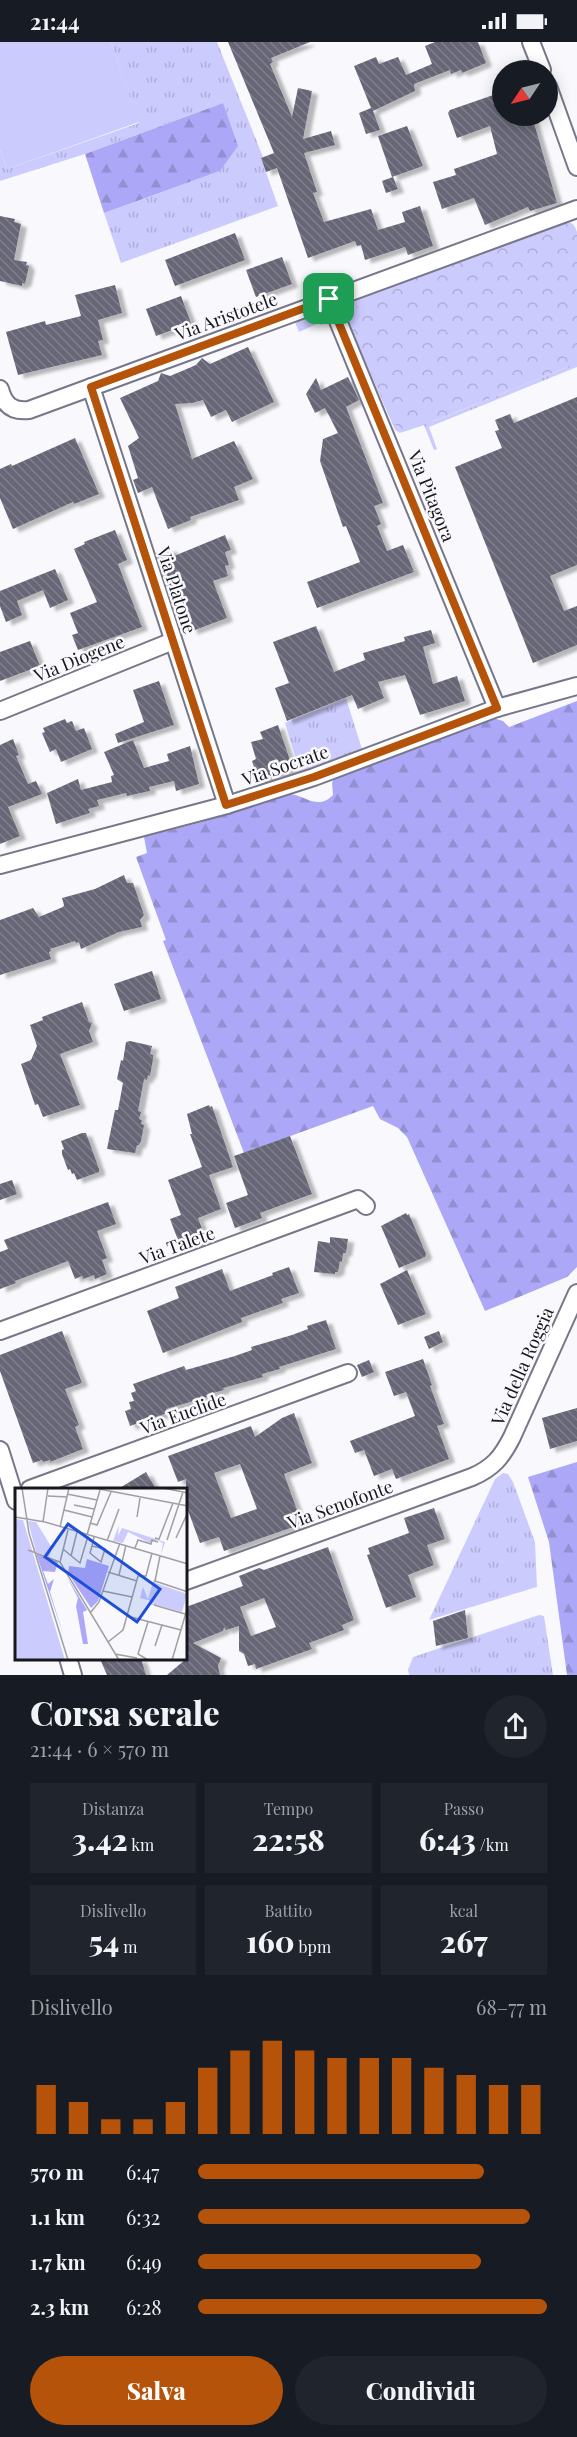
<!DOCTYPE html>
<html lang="it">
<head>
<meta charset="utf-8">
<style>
	:root { --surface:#171b24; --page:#20242c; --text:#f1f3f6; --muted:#9ea1a6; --accent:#b45309 }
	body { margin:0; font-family:"Playfair Display",serif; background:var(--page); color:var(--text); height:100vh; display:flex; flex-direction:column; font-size:22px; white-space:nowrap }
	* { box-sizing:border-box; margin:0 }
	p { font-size:20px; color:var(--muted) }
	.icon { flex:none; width:33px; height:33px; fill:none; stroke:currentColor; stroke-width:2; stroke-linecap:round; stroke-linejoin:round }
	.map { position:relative; height:1633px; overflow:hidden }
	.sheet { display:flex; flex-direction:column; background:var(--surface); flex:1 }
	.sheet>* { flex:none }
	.needle { width:39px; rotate:235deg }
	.controls { position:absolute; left:492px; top:18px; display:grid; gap:12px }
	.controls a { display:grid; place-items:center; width:66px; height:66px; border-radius:50%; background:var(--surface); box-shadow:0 3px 15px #0003; font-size:30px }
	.pin { position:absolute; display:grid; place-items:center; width:51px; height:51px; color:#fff; margin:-26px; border-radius:12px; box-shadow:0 3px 9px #0006 }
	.round { display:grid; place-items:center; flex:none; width:63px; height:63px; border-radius:32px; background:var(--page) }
	.summary { display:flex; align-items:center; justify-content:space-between; height:102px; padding:0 30px }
	h1 { font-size:33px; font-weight:800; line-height:45px }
	.metrics { display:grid; grid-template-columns:repeat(3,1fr); gap:9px; height:102px; padding:6px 30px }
	.metrics div { display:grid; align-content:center; border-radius:0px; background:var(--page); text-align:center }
	.metrics b { font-size:30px; font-weight:800 }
	.metrics small { font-size:16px; font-weight:400 }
	.metrics p { font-size:16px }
	.chart { height:168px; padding:12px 30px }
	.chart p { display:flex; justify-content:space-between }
	.chart svg { width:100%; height:108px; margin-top:6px; stroke:var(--accent); stroke-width:6 }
	.cta { display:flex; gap:12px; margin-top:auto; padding:12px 30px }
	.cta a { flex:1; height:69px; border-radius:36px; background:var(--accent); color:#fff; font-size:24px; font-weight:800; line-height:69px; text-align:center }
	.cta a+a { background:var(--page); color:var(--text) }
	ul { padding:0 30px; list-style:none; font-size:20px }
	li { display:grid; grid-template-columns:96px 72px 1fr; align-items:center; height:45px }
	li i { height:15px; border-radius:8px; background:var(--accent) }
	.status { display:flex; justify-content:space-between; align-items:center; height:42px; padding:0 30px; background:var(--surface); direction:ltr }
	.status svg { height:16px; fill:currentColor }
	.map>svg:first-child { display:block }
	.grass { fill:url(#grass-tufts) }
	.forest { fill:url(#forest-firs) }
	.park { fill:url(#park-crowns) }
	.pitch { fill:#cccbfe }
	.building { fill:url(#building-back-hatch); fill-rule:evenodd; filter:url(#shadow) }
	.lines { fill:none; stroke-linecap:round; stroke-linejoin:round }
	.minor-casing { stroke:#777789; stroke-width:20 }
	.minor { stroke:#fff; stroke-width:16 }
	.route-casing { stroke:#fff; stroke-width:12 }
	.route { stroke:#b45309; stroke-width:8 }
	.labels { text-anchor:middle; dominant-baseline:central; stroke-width:5; stroke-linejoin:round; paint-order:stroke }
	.street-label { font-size:18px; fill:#17171e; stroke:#f9f9fd }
	.inset-road { fill:none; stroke:#9f9fa4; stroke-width:1.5 }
	.view { fill:#1d4ed8; fill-opacity:0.15; stroke:#1d4ed8; stroke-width:3 }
	.inset-edge { fill:none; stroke:#17171e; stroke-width:3 }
</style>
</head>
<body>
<div class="status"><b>21:44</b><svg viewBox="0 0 49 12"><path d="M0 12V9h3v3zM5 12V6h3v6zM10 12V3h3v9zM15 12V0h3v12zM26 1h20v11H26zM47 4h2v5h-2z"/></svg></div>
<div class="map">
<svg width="577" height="1633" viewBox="0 0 577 1633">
	<defs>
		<pattern id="grass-tufts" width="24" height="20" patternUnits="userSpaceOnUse" patternTransform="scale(1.5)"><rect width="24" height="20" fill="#cccbfe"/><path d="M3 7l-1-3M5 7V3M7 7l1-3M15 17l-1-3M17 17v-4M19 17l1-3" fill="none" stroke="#aeaed9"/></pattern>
		<pattern id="forest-firs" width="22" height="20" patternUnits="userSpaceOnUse" patternTransform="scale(1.5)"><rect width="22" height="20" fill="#aca7f7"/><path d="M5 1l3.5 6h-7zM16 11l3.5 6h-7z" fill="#938fd3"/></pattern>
		<pattern id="park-crowns" width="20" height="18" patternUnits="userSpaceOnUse" patternTransform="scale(1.5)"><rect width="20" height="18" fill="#cccbfe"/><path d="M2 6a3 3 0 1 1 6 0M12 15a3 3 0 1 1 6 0" fill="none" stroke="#aeaed9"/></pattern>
		<pattern id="building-back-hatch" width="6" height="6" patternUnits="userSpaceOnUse" patternTransform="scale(1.5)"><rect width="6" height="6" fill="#667"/><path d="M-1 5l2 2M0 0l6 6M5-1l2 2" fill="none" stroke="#7f7f8c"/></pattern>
		<filter id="shadow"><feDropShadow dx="6" dy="3.5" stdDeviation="1.5" flood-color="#0004"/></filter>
	</defs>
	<rect width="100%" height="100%" fill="#f9f9fd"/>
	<g class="grass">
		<path d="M111,0H217L263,115L261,116L278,164L121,221L104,171L220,129L223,61L85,112L0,139V108L7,127L139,81Z"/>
		<path d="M566,179L573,182L576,188L432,380L567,325L577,317V325L429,385L437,407L434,408L424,383L400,391L395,388L347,279C345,269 348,262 356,256Z"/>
		<path d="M311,275L325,281L321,283L319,281L299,290L295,280Z"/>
		<path d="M346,656L362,707L300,730L285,681Z"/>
		<path d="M503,1431L508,1432L513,1440L535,1500L537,1545L429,1578L495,1437Z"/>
		<path d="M539,1573L544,1574L553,1633H409L408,1628L413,1615Z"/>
	</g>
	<g class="forest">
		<path d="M223,61L238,104L220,129L104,171L85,112Z"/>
		<path d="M577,659V1225L567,1235L485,1269L407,1095L398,1086L380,1077L373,1064L244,1111L163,899L166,898L136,815L147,811L144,795L202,780L289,752C305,753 318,769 333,753L332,741L334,736L493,676L503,679L509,685Z"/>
		<path d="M577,1420V1633H567L549,1500L528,1435Z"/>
	</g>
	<path class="park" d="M564,181L575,185L577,190V321L424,383L405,389L394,382L350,281L360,256Z"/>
	<path class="pitch" d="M0,0H111L139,80L7,127L0,108Z"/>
	<g class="building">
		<path d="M228,0H310L271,16L273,20L270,22L292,75L298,46L312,49L303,97L331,89L335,103L304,111L317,150L313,151L324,180L371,167L378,188L405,180L402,170L420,164L433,204L408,213L405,205L365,218L361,203L357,204L355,199L308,216L277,126L266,130L261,116L274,111Z"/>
		<path d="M435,0H478L486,21L462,31L461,28L451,32L450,28L414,42L415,49L373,69L380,88L366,92L359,71L371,66L354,24L376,15L379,22L398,15L406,33L432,22L425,4Z"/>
		<path d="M502,50V74H532L557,161L530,169L528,165L485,183L474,156L442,167L433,140L456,133L454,127L497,112L490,84L457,96L448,71L450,68Z"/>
		<path d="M407,84L423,124L392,135L378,94Z"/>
		<path d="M393,135L398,147L386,151L382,139Z"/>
		<path d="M0,174L15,177L14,180L21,182L14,218L27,220L26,223L29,224L25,242L22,241V244L0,239Z"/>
		<path d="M235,191L245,218L175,244L165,218Z"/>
		<path d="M282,215L292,242L256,255L246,228Z"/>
		<path d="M115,243L122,271L98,278L103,298L98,299L102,313L18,333L6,290L45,279L46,283L81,274L75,253Z"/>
		<path d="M181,254L191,281L156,294L146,267Z"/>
		<path d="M248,305L274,360L232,380L226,368L211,375L203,358L192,361L175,362L192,417L234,399L253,437L234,445L239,458L190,475L191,478L168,487L152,445L138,451L133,438L138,436L128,404L139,396L120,356L158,339L161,331L170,334L182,329L196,323L202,316L210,322Z"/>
		<path d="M348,335L359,358L346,365L383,461L374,464L381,482L377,484L387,509L403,503L414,530L317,566L307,540L360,520L346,484L343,485L320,419L323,397L338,391L325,366L315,371L306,352L316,336L321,348Z"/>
		<path d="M577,355V523L550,534L564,569L577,564V603L533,621L455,425L502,406L495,389L499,388L495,378L510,372L514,381Z"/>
		<path d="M75,396L99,452L74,462L73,460L13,487L0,456V427L11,422L12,424Z"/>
		<path d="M115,488L127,518L118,522L142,585L78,608L72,593L78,591L70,571L97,560L74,507L85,502L84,500Z"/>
		<path d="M225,493L231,508L225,510L229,523L225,524L228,534L213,539L227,576L192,589L178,551L170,553L156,511L171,506L174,514Z"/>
		<path d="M55,527L68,558L50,566L43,548L17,559L22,573L6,580L0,564V549Z"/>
		<path d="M316,584L334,630L365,618L363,611L405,599L404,595L431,588L435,601L423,605L433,642L457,634L465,659L420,673L405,633L378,640L384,656L358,667L352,653L287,679L275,646L289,641L273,600Z"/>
		<path d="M30,599L40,624L0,639V610Z"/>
		<path d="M159,639L174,683L118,701L115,692L144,680L133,648Z"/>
		<path d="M65,677L67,681L72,679L76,689L84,686L92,707L61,720L56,707L50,710L42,691L45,690L43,686Z"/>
		<path d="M278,683L293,727L258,738L252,719L256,717L251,700L263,697L260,690Z"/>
		<path d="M13,697L19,713L16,714L28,742L36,739L42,752L8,765L20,794L0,802V703Z"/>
		<path d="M133,698L144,726L169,719L167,712L190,704L199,742L176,749L174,739L149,745L150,749L127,754L126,751L97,758L99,764L88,767L90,771L56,782L47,751L78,737L81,748L112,740L111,734L114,733L104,710Z"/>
		<path d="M124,833L127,841H133L144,873L140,878L142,885L119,890L81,907L79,900L76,901L75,899L50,907L51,909L49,910L51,917L0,933V878L33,866L39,875L63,865L64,863L62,856L95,847Z"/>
		<path d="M152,929L161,957L124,969L114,942Z"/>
		<path d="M82,960L89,980L92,981L89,989L93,1000L60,1012L80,1063L43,1075L38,1062L35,1063L21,1022L31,1018L37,1004L30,983L43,978L42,975Z"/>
		<path d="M130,999L152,1004L150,1012L153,1013V1017L150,1034L148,1033L147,1038L144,1037L138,1069L141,1070L139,1077L142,1078L141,1082L144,1083L141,1099L139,1103H137L135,1111L107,1107L115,1068H118L123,1041L117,1037L121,1018L123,1019L126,1000Z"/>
		<path d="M209,1063L210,1065L212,1064L233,1125L209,1133L221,1167L198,1176L206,1197L202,1198L203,1200L183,1207L181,1206L170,1177L181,1173L168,1138L202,1125L190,1092H192L187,1072Z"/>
		<path d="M82,1091H86L99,1127V1130L77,1138L74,1131L72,1132L70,1127L68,1128L62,1112V1108L64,1107L61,1099Z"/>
		<path d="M290,1094L312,1152L260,1171L262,1176L235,1186L226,1161L248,1153L234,1114Z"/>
		<path d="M12,1138L17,1152L0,1158V1142Z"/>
		<path d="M108,1160L116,1182L97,1189L107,1216L102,1218L107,1232L95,1237L94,1233L83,1237L82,1234L75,1237L68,1219L15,1239L16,1241L0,1247V1210L8,1207L4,1198Z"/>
		<path d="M406,1171L407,1173L409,1172L426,1212L425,1215L399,1226L381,1184Z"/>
		<path d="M330,1195L348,1197L346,1211H343L342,1220L340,1219L338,1230H335V1232L314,1230L318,1199L330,1201Z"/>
		<path d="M289,1225L299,1251L281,1257L283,1261L241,1276L242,1280L163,1311L147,1269L179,1256L175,1245L222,1227L230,1249L273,1233L272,1231Z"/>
		<path d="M407,1228L426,1272L398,1283L380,1242Z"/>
		<path d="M326,1278L336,1307L279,1325L280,1327L262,1332L263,1335L223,1346L224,1348L206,1353L207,1355L166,1367L167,1371L130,1384L125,1369L131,1367L129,1360L134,1359L131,1351L136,1349L133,1342L184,1324L186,1328L235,1314L252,1308L251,1305L292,1293L308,1287L307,1284Z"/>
		<path d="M62,1289L82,1341L65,1347L79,1383L75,1385L83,1407L50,1420V1418L43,1420L42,1418L33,1421L0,1329V1313Z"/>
		<path d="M439,1289L443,1300L429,1307L424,1295Z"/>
		<path d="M423,1317L432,1343L430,1344L444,1382L437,1384L449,1417L396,1437L392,1427L374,1434L364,1408L355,1411L350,1399L415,1374L406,1350L394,1354L385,1330Z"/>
		<path d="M369,1318L374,1330L362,1335L357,1323Z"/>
		<path d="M577,1366V1399L550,1407L542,1376Z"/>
		<path d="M294,1371L312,1421L284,1432L302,1482L224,1509L219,1495L200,1501L186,1463V1437L178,1440L168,1414L251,1384L255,1395L282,1376ZM240,1422L257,1467L231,1476L214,1431Z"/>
		<path d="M146,1430L156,1447H118Z"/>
		<path d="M434,1466L445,1497L427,1503L434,1523L408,1533L416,1555L386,1566L367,1513L370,1512L368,1506L409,1491L404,1476Z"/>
		<path d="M328,1505L354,1578L342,1583L344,1588L309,1601L312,1607L256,1627L255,1622L248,1624L244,1612L239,1609V1584L226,1588L224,1585L223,1589L193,1601L221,1616L218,1624L220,1633H167L186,1617V1565L243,1544L239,1534L259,1526L264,1528ZM264,1556L276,1585L251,1594L240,1565Z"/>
		<path d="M465,1568L468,1596L436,1604L433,1579Z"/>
		<path d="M100,1617H141L146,1633H107Z"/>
	</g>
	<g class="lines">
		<defs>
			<g id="minor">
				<path d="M531,0L542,28"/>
				<path d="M548,44L577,125"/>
				<path d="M329,257L497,666"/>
				<path d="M91,345L227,763"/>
				<path d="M0,347C4,363 13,370 29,368L577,167"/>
				<path d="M0,669L173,599"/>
				<path d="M0,823L227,763L314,735L497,666L577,644"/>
				<path d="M0,1289L358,1157L366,1164"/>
				<path d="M0,1408L16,1459"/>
				<path d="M30,1447L348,1331"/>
				<path d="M186,1539L472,1435C493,1426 502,1415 512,1395L577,1251"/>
				<path d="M68,1616L73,1633"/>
			</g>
		</defs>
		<use href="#minor" class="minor-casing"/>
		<use href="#minor" class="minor"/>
	</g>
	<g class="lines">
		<defs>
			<path id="route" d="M329,257L497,666L314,735L226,763L91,345Z"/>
		</defs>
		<use href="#route" class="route-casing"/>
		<use href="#route" class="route"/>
	</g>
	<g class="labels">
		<g class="street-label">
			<text transform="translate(226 274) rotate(-20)">Via Aristotele</text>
			<text transform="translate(432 454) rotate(68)">Via Pitagora</text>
			<text transform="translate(177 548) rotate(72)">Via Platone</text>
			<text transform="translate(79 616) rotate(-22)">Via Diogene</text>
			<text transform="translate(285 723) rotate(-19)">Via Socrate</text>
			<text transform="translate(177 1203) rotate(-20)">Via Talete</text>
			<text transform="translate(522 1324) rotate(-66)">Via della Roggia</text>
			<text transform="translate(183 1371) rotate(-20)">Via Euclide</text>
			<text transform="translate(340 1462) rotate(-20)">Via Senofonte</text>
		</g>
	</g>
	<g transform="translate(15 1446)">
		<rect width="172" height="172" fill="#f9f9fd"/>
		<path d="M13,33L21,34L37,60L34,69L21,64ZM104,37L103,48L107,40L150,54L146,67L148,55L142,52L135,55L113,44L108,55L98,53ZM139,91L141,95L172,106L138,97L144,108L142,117H136V113L125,110L128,99L133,111Z" fill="#cccbfe"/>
		<path d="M21,65L43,74L40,84L28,83L33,96L39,91L35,104L49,149ZM72,71L94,78L83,113L76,120L53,85L54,78L70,80ZM51,87L72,122L68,124L73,156H68L61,118L63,110Z" fill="#aca7f7"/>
		<path d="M0,31L8,32L50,172H0Z" fill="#cccbfe"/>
		<path d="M138,96L172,106L167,124L142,117L144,108L135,106Z" fill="#cccbfe"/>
		<path class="inset-road" d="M7,0L14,45L53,172M79,0L173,18M148,0L173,5M52,6L82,12M33,8L52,9M59,17L79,21M49,22L77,29M0,29L30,34L173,76M122,29L125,10M28,34L33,0M75,35L82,37L96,4M45,39L54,0M72,47L85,2M140,50L144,51L158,15M161,50L173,24M152,52L168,4M92,53L104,21M77,58L90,61L86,74L75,65L77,58L79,49M120,60L123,52L136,56L137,52L143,54M48,61L65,75L73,48M13,62L45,74L104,172M56,68L62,44M145,68L140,93L173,104M45,74L53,42M93,84L122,93M104,87L111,57M88,103L117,109M139,117L170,126M76,124L84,114L105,55M112,128L166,142M133,134L123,166L133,172M93,154L108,142L123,88H131L137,65M140,158L147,137M100,166L122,170M157,172L173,118"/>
		<path class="view" d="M53,36L145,101L122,134L30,69Z"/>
		<rect width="172" height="172" class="inset-edge"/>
	</g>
</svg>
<div class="controls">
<a><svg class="needle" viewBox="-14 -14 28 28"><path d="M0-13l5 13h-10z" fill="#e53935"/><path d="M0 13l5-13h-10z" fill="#9ea1a6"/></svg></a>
</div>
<div class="pin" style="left:329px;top:257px;background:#1e9e55"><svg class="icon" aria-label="arrive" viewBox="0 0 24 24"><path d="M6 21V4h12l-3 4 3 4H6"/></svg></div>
</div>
<section class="sheet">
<div class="summary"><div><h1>Corsa serale</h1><p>21:44 · 6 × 570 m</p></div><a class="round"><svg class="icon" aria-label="share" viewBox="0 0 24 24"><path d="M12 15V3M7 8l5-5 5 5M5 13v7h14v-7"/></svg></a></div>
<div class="metrics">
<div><p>Distanza</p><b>3.42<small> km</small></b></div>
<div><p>Tempo</p><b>22:58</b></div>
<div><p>Passo</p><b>6:43<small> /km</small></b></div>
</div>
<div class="metrics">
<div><p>Dislivello</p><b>54<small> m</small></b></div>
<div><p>Battito</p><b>160<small> bpm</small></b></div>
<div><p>kcal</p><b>267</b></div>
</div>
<div class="chart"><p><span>Dislivello</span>68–77 m</p>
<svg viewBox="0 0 160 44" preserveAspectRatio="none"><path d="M5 44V24M15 44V31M25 44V38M35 44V38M45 44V31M55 44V17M65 44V10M75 44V6M85 44V10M95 44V13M105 44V13M115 44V13M125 44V17M135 44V20M145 44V24M155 44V24"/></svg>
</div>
<ul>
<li><b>570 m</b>6:47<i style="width:82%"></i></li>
<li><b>1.1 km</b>6:32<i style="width:95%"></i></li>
<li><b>1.7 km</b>6:49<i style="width:81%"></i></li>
<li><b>2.3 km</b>6:28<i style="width:100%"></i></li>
</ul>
<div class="cta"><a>Salva</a><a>Condividi</a></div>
</section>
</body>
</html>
